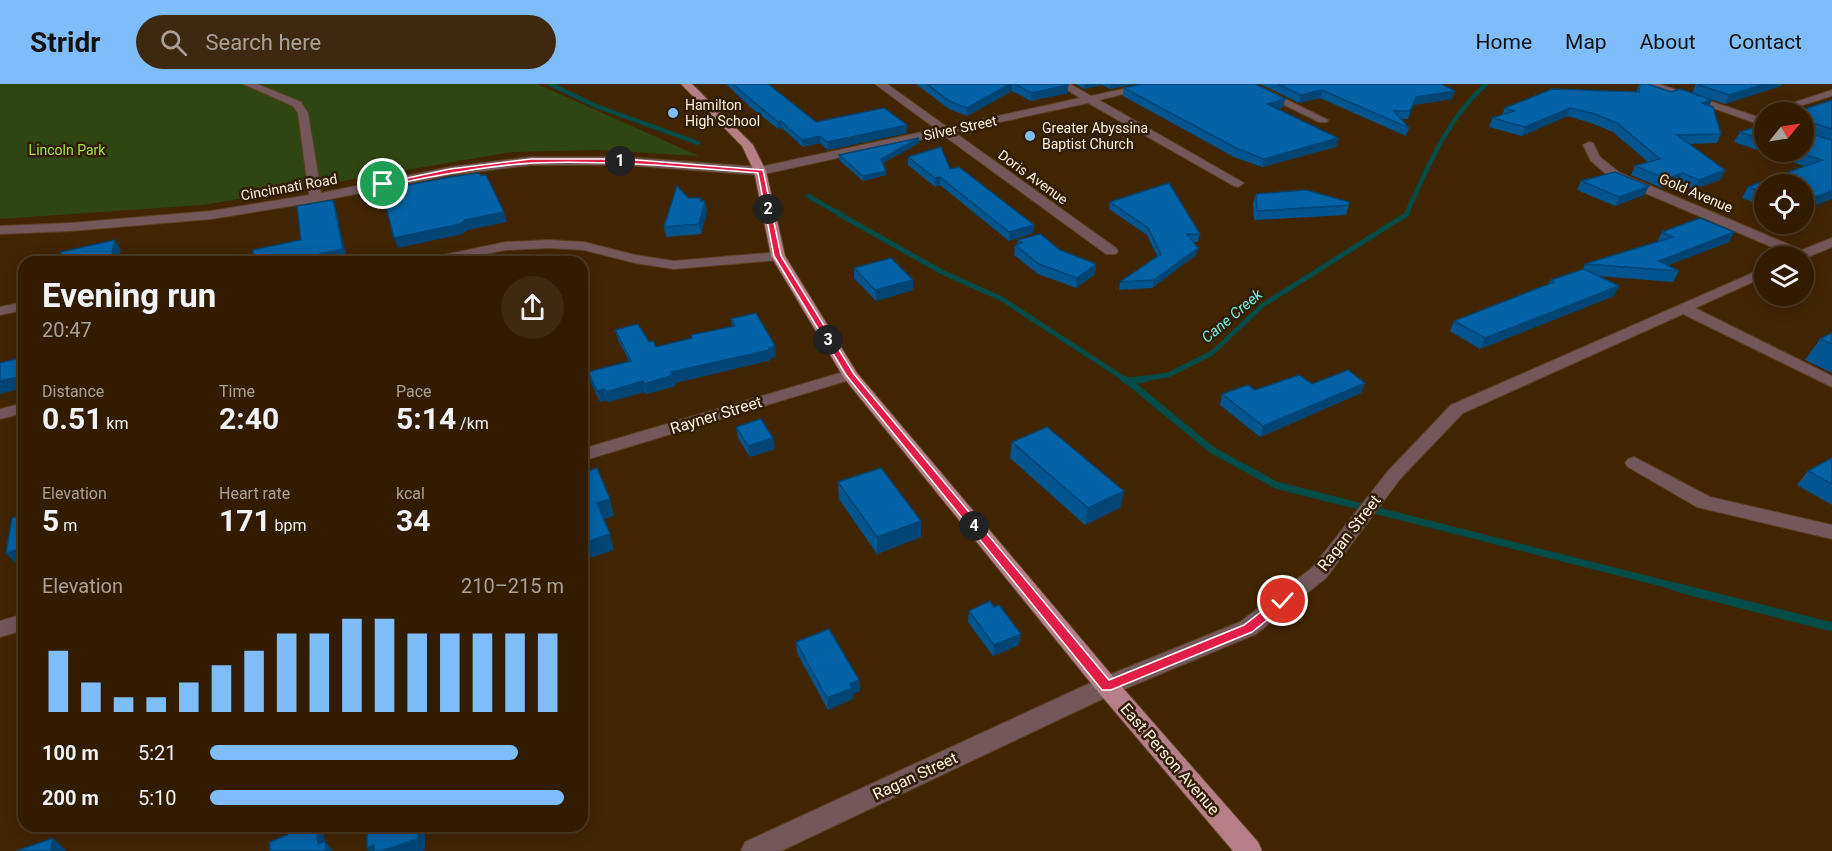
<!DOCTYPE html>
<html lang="en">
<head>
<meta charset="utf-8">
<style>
	:root { --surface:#311c00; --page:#3d290f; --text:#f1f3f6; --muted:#a8a199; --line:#4c3a22; --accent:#7fbdfa }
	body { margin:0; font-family:Roboto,sans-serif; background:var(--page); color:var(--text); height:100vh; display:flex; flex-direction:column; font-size:22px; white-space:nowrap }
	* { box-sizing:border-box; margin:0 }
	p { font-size:20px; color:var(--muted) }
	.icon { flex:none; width:33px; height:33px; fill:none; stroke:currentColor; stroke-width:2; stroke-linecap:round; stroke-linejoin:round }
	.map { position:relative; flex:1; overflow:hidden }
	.sheet { position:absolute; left:18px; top:172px; width:570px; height:576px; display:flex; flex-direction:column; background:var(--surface); border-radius:18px; box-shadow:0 3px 15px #0003,0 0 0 2px var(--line) }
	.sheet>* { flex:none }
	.needle { width:39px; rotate:60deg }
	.tools { position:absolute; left:1754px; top:18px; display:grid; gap:12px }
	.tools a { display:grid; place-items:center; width:60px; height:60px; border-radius:50%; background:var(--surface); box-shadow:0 3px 15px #0003,0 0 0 2px var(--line); font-size:30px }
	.pin { position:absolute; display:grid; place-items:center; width:51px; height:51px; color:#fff; margin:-26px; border:3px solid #fff; border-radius:50%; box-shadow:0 2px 6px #0007 }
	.km { position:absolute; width:30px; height:30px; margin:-15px; border-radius:50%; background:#222; color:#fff; font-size:16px; line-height:30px; text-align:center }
	.round { display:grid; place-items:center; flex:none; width:63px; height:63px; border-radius:32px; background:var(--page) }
	.overview { display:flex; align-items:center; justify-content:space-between; height:102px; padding:0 24px }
	h1 { font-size:33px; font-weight:700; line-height:45px }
	.figures { display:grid; grid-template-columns:repeat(3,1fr); gap:9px; height:102px; padding:6px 24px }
	.figures div { display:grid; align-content:center }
	.figures b { font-size:30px; font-weight:700 }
	.figures small { font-size:16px; font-weight:400 }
	.figures p { font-size:16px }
	.chart { height:168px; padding:12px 24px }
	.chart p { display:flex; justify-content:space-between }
	.chart svg { width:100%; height:108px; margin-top:6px; stroke:var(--accent); stroke-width:6 }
	ul { padding:0 24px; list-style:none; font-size:20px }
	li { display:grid; grid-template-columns:96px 72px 1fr; align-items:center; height:45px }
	li i { height:15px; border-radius:8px; background:var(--accent) }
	header { display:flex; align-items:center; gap:36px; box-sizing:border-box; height:84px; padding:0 30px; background:var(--accent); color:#111 }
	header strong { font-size:28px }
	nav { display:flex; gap:33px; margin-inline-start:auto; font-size:21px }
	.search { width:420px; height:54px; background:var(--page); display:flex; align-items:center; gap:15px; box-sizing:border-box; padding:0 21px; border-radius:33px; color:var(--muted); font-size:22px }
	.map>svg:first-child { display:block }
	.green { fill:#304611 }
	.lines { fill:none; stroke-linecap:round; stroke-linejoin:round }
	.stream-far3 { stroke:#004c48; stroke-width:4.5 }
	.stream-far2 { stroke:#004c48; stroke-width:5 }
	.stream-far1 { stroke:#004c48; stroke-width:7 }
	.stream { stroke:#004c48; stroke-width:9 }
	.minor-casing { stroke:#5b4120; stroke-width:2 }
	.major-casing { stroke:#5b4120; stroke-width:2 }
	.minor { fill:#72575b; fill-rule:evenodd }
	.major { fill:#b67f88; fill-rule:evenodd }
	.wall { fill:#03558f }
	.shaded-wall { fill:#024574 }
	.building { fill:#0363a6; stroke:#024574; stroke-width:1.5 }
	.route { fill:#e11d48; stroke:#fff; stroke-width:1.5 }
	.poi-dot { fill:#7fbdfa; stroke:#311d05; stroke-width:2 }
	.labels { text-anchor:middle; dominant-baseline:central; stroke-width:5; stroke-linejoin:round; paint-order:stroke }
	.far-poi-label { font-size:14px; fill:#fef0e2; stroke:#311d05; text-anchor:start }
	.far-street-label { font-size:14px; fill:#fef0e2; stroke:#311d05 }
	.far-park-label { font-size:14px; fill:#a2e040; stroke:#311d05 }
	.far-water-label { font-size:15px; font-style:italic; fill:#6aeee4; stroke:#311d05 }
	.street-label { font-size:16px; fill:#fef0e2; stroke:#311d05 }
</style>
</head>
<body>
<header>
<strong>Stridr</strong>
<div class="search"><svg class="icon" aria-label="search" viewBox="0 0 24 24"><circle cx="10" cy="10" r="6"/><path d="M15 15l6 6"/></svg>Search here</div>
<nav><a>Home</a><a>Map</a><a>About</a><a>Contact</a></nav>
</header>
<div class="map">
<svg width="1832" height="767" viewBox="0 0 1832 767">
	<rect width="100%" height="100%" fill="#412500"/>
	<path class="green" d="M0,0H537L699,72L599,66L512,68L203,121L0,135Z"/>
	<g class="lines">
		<g class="stream-far3">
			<path d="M550,0L596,22L698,59"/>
			<path d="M808,112L842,131"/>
			<path d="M1406,131C1427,84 1447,35 1486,0"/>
		</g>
		<g class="stream-far2">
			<path d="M839,130L942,188L1002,215L1126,296"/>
			<path d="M1135,296L1168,291L1212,269L1263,221L1407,130"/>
		</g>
		<g class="stream-far1">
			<path d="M1124,295L1128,297L1145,295"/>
			<path d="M1128,297L1212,366L1276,401L1681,504"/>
		</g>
		<path class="stream" d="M1675,503L1832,543"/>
		<defs>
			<g id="minor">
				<path d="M243,0H257L301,18L308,29L321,109L450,83L531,73H623L760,83L936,45L875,0H887L947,43L1080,14L1058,0H1070L1091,12L1146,0H1165L1099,16L1244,99L1238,103L1234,102L1088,19L954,48L1116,164L1118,167L1116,170H1106L943,51L760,91L623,81H531L450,91L316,118L211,135L71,147L0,150V142L71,139L211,127L309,111L298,29L293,22Z"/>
				<path d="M1242,0H1255L1328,36L1327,38H1319Z"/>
				<path d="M1644,0H1659L1764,35V42Z"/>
				<path d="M1832,6V12L1780,28H1765Z"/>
				<path d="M1589,58L1593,59L1600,73L1620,89L1802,166L1832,154V163L1803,175V172H1793L1612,95L1591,77L1583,61Z"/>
				<path d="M549,156L584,158L635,171L674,177L778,168L785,172L778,176L674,185L635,179L584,166L549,164L506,166L446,178H422L429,174L506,158Z"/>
				<path d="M1764,184V193L1695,224L1832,292V303L1683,230L1463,329L1400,395L1326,494L1256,550L1115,609L781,767H741L745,758L1099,595L1240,538L1312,484L1388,387L1451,321Z"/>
				<path d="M24,218V226L0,231V223Z"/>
				<path d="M850,286L856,288L858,291L856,294L582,377V365Z"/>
				<path d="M24,319V329L0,335V325Z"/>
				<path d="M1634,373L1710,413L1832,441V455L1697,423L1628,383L1625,379L1628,375Z"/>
				<path d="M24,530V546L0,553V537Z"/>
			</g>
			<path id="major" d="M681,0H692L753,61L766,87L785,172L857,289L1115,595L1258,758L1262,767H1233L1099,609L844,294L771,172L754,87L742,62Z"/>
		</defs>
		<use href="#minor" class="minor-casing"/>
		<use href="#major" class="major-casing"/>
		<use href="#minor" class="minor"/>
		<use href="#major" class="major"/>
	</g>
	<g class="wall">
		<path d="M726,0H768L816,38L907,41V49L828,66L820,59L803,63L782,44L778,45L749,22Z"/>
		<path d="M916,0H1067L1068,9L1031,17L1012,7L967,32L949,25Z"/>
		<path d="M1075,0H1135L1110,5L1102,1L1084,5Z"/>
		<path d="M1260,0H1441L1452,15L1413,21L1408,35H1401L1409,44L1406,52L1320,14L1299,19Z"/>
		<path d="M1639,0L1671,8L1712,16L1709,22L1721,50L1717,59L1689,60L1725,86L1720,96L1694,105L1677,98L1662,104L1631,91L1635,82L1648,78L1613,48L1591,39L1567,32L1522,52L1489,43L1492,34L1502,31L1505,24L1636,8Z"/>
		<path d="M1696,0H1782L1781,2L1725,20L1692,9Z"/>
		<path d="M1124,4L1285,15L1283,23L1277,25L1338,54L1336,63L1262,83L1234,73L1123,12Z"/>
		<path d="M1832,16V115L1764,100V122L1742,114L1748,103L1804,82L1734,58L1740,48L1764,40V68H1803V28Z"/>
		<path d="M919,54V59L883,79L886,87V91L863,97L839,76V71Z"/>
		<path d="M908,73L950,85L1034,141L1033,149L1009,157L940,101L935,103L908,81Z"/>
		<path d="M1581,97L1649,102L1644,111L1615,122L1577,106Z"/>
		<path d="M1256,110L1349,121L1346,131L1254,136L1253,119Z"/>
		<path d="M688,114L701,117H705L707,127L701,150L666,153L664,143Z"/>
		<path d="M1110,118L1200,150L1198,158H1193L1198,164L1196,171L1152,204L1119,206L1120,198L1157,172L1147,151L1109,125Z"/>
		<path d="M1662,148H1734L1729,158L1668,181L1679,187L1673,198L1598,192L1614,212L1480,265L1450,247L1454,237L1548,200L1551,196L1583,185L1585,180L1657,158Z"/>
		<path d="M1018,156L1060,166L1096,180L1095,190L1076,204L1038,190L1014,171L1015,161L1017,160Z"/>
		<path d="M854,184L913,196V206L876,217L854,194Z"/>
		<path d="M731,235L776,273L771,274V276L675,299V302L647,310L645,308L608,318L607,316L600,318L591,299L588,288L629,277L618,256L615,246L649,258L656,263L691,254V251L732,243Z"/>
		<path d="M1832,249V289L1805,276L1820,255Z"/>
		<path d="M1365,299L1361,309L1260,353L1220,321L1222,310L1255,306L1312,300Z"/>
		<path d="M736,343L775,365L750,373L738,354Z"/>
		<path d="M1012,358L1121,423L1085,441L1010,374Z"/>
		<path d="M1832,374V421L1797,401L1808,387Z"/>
		<path d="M838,398L921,437V453L877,470L839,415Z"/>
		<path d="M969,527L1019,561L993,572L968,538Z"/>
		<path d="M796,558L859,596L860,607L853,610V615L828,626L797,569Z"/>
	</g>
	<g class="shaded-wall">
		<path d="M1010,0H1012V7L967,32V24Z"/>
		<path d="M1084,0H1102V1L1084,5Z"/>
		<path d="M1111,0H1135L1110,5Z"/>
		<path d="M1765,0H1782L1781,2L1725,20L1729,11Z"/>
		<path d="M1068,1V9L1031,17V9Z"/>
		<path d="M1322,6L1320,14L1299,19L1301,11Z"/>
		<path d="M1455,7L1452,15L1413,21L1408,35L1416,13Z"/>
		<path d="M1285,15L1283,23L1266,29L1267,20Z"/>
		<path d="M1712,16L1708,25L1702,19Z"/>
		<path d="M1570,24L1567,32L1522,52L1525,43Z"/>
		<path d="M781,37L782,44L778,45V38Z"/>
		<path d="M907,41V49L828,66L827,58Z"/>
		<path d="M820,52V59L803,63L802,56Z"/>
		<path d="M919,54V59L881,80V75Z"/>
		<path d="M1338,54L1336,63L1262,83L1264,75Z"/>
		<path d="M1725,86L1720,96L1694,105L1699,96Z"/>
		<path d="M886,87V91L863,97V92Z"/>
		<path d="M1682,89L1677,98L1662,104L1667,95Z"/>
		<path d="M940,93V101L935,103V94Z"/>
		<path d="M1649,102L1644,111L1615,122L1619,113Z"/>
		<path d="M1832,107V115L1803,126V117Z"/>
		<path d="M333,116L336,125L347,175L332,178H280L343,165Z"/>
		<path d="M705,117L707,127L701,150L699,140Z"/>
		<path d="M504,128L507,138L468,146L463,150L398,164L394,154L465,136Z"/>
		<path d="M1034,141L1033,149L1009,157V148Z"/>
		<path d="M1734,148L1729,158L1656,186L1659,177Z"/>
		<path d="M115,156L121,166L118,178H106Z"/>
		<path d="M1198,164L1196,171L1152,204L1154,196Z"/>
		<path d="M1096,180L1095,190L1076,204L1077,194Z"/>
		<path d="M913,196V206L876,217L875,206Z"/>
		<path d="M1619,202L1614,212L1480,265L1485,254Z"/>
		<path d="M775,262L776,273L771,274V276L675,299V302L647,310L644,300L671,288Z"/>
		<path d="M24,292V304L0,310V297Z"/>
		<path d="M643,297L645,308L608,318L606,308Z"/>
		<path d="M1365,299L1361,309L1260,353L1263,342Z"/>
		<path d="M604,305L607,316L600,318L597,307Z"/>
		<path d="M773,354L775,365L750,373L748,362Z"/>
		<path d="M1124,407L1121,423L1085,441L1088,424Z"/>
		<path d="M610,415L614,432L602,436L597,419Z"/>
		<path d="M921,437V453L877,470V453Z"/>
		<path d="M610,450L614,466L582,477V459Z"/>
		<path d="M23,464L24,465V478L16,480L6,469Z"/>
		<path d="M1021,550L1019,561L993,572L994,561Z"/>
		<path d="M859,596L860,607L853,610V615L828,626L827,614L850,600Z"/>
		<path d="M316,742H318L324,750L326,767L318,760Z"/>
		<path d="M418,742H425V766L422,767H381Z"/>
		<path d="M53,754L67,767H51Z"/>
		<path d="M325,757L333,767H326Z"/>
		<path d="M374,761L378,767H369L367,764Z"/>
	</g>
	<g class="building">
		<path d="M733,0H768L816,38L884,24L907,41L827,58L820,52L802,56L781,37L778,38L749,14Z"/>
		<path d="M927,0H1010L967,24L949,17Z"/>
		<path d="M1015,0H1067L1068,1L1031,9Z"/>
		<path d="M1142,0H1255L1285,15L1267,20L1338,54L1264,75L1236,64L1124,4Z"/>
		<path d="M1278,0H1441L1455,7L1416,13L1410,27H1394L1409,44L1322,6L1301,11Z"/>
		<path d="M1640,0H1648L1671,8L1680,5L1712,16L1702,19L1713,23L1721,50L1677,51L1725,86L1699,96L1682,89L1667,95L1635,82L1660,75L1617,39L1595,30L1570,24L1525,43L1492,34L1514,27L1505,24L1552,5L1639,8Z"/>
		<path d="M1696,0H1765L1729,11Z"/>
		<path d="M1832,16V45L1810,38L1807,40L1808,49L1832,56V107L1803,117V100H1764V109L1748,103L1822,76L1797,68H1803V28H1796Z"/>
		<path d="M1764,40V56L1740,48Z"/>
		<path d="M919,54L881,75L886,87L863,92L839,71Z"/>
		<path d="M941,63L950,85L959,83L1034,141L1009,148L940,93L935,94L908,73Z"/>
		<path d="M1615,88L1649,102L1619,113L1581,97Z"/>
		<path d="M479,89L480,92L486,91L504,128L465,136L460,140L394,154L382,106L451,93Z"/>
		<path d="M1169,99L1200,150H1187L1198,164L1154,196L1120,198L1161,170L1148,144L1110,118Z"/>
		<path d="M677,102L688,114H701L700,117H705L699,140L664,143Z"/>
		<path d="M1306,106L1349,118V121L1257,127L1256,110Z"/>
		<path d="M333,116L343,165L280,178H254L253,166L301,156L297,122Z"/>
		<path d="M1700,134L1734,148L1659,177L1679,187L1585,180L1673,153L1662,148Z"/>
		<path d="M1040,150L1060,166L1096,180L1077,194L1039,180L1015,161L1022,159L1018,156Z"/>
		<path d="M115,156L110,178H60L61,168Z"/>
		<path d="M193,172V178H168V177Z"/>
		<path d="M891,174L913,196L875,206L854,184Z"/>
		<path d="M1584,185L1619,202L1485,254L1454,237L1554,198L1551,196Z"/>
		<path d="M756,229L775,262L769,264L770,266L671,288L673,291L644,300L643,297L606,308L604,305L597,307L588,288L631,277L615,246L638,240L649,258L653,257L656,263L692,254L691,251L735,242L731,235Z"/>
		<path d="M1832,249V260L1820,255Z"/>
		<path d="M24,273V292L0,297V279Z"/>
		<path d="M1348,286L1365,299L1263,342L1222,310L1248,301L1255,306L1299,291L1312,300Z"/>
		<path d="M761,335L773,354L748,362L736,343Z"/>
		<path d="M1047,343L1124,407L1088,424L1012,358Z"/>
		<path d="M1832,374V400L1808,387Z"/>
		<path d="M597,384L610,415L597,419L610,450L582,459V389Z"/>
		<path d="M881,384L921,437L877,453L838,398Z"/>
		<path d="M24,430V468L22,469L23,464L6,469L12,434Z"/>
		<path d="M990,517L994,523L999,521L1021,550L994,561L969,527Z"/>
		<path d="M829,545L859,596L850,600L853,604L827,614L796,558Z"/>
		<path d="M308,742H316L318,760L325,757L326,767H270V758Z"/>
		<path d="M367,742H418V755L381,767H374V761L367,764Z"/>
		<path d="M53,754L51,767H16Z"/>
	</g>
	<path class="route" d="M531,75H624L763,86L781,172L854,290L1109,596L1244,541L1279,514H1287V520L1252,548L1111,606H1102L846,291L774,172L758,89C683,83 608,76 533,79C482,82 432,93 383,102L379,100L450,85Z"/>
	<g class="poi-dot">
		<circle cx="673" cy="29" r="6"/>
		<circle cx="1030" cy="52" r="6"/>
	</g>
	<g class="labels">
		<g class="far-poi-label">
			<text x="685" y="21">Hamilton<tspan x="685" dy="16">High School</tspan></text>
			<text x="1042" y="44">Greater Abyssina<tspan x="1042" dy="16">Baptist Church</tspan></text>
		</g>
		<g class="far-street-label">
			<text transform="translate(960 44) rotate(-12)">Silver Street</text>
			<text transform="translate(1033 93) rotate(36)">Doris Avenue</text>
			<text transform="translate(289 103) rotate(-10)">Cincinnati Road</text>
			<text transform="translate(1696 109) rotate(23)">Gold Avenue</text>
		</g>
		<g class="far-park-label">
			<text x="67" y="66">Lincoln Park</text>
		</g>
		<g class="far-water-label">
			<text transform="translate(1232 232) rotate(-40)">Cane Creek</text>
		</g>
		<g class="street-label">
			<text transform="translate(716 331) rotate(-17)">Rayner Street</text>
			<text transform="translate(1349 449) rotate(-52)">Ragan Street</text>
			<text transform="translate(1170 675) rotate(49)">East Person Avenue</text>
			<text transform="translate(915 692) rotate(-25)">Ragan Street</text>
		</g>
	</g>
</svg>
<div class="tools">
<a><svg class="needle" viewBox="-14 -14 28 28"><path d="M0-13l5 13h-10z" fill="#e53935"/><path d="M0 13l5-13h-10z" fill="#a8a199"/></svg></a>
<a><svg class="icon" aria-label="locate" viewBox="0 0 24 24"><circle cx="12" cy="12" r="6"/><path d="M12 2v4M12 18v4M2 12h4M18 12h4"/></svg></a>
<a><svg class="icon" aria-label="layers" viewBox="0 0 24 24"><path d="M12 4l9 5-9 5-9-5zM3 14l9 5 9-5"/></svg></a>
</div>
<div class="pin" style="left:383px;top:100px;background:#1e9e55"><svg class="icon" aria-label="arrive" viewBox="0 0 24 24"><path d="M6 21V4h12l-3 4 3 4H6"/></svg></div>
<div class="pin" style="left:1283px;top:517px;background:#d93025"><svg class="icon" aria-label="check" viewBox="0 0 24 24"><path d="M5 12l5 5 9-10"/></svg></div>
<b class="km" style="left:620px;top:77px">1</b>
<b class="km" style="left:768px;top:125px">2</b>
<b class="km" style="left:828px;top:256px">3</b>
<b class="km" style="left:974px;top:442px">4</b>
<section class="sheet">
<div class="overview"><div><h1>Evening run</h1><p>20:47</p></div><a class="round"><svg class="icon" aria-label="share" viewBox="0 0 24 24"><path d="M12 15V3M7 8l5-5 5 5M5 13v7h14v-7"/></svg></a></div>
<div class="figures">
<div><p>Distance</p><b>0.51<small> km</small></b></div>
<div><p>Time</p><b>2:40</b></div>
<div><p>Pace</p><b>5:14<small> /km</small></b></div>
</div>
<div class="figures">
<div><p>Elevation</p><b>5<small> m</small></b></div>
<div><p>Heart rate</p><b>171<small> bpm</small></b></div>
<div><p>kcal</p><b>34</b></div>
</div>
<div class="chart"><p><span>Elevation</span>210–215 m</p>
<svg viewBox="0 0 160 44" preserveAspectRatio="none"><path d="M5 44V19M15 44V32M25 44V38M35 44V38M45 44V32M55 44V25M65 44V19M75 44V12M85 44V12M95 44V6M105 44V6M115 44V12M125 44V12M135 44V12M145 44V12M155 44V12"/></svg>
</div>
<ul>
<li><b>100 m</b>5:21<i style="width:87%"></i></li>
<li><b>200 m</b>5:10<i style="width:100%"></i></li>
</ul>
</section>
</div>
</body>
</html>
